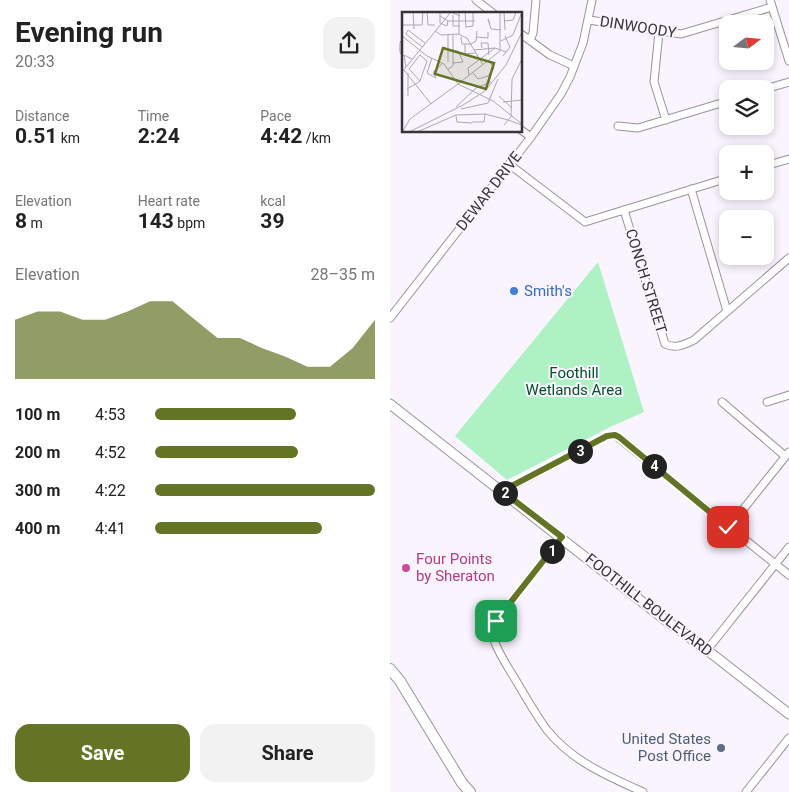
<!DOCTYPE html>
<html lang="en">
<head>
<meta charset="utf-8">
<style>
	:root { --surface:#fff; --page:#f2f2f2; --text:#222; --muted:#767676; --accent:#637524 }
	body { margin:0; font-family:Roboto,sans-serif; background:var(--page); color:var(--text); height:100vh; display:flex; flex-direction:column; font-size:19px; white-space:nowrap }
	* { box-sizing:border-box; margin:0 }
	p { font-size:16px; color:var(--muted) }
	.icon { flex:none; width:28px; height:28px; fill:none; stroke:currentColor; stroke-width:2; stroke-linecap:round; stroke-linejoin:round }
	.map { position:relative; flex:1; overflow:hidden }
	.drawer { display:flex; flex-direction:column; background:var(--surface); width:390px }
	.drawer>* { flex:none }
	.needle { width:32px; rotate:74deg }
	.fabs { position:absolute; left:329px; top:15px; display:grid; gap:10px }
	.fabs a { display:grid; place-items:center; width:55px; height:55px; border-radius:10px; background:var(--surface); box-shadow:0 2px 8px #0003; font-size:25px }
	.pin { position:absolute; display:grid; place-items:center; width:42px; height:42px; color:#fff; margin:-21px; border-radius:10px; box-shadow:0 2px 8px #0006 }
	.km { position:absolute; width:25px; height:25px; margin:-12px; border-radius:50%; background:#222; color:#fff; font-size:14px; line-height:25px; text-align:center }
	.round { display:grid; place-items:center; flex:none; width:52px; height:52px; border-radius:15px; background:var(--page) }
	.headline { display:flex; align-items:center; justify-content:space-between; height:85px; padding:0 15px }
	h1 { font-size:28px; font-weight:700; line-height:38px }
	.figures { display:grid; grid-template-columns:repeat(3,1fr); gap:8px; height:85px; padding:5px 15px }
	.figures div { display:grid; align-content:center }
	.figures b { font-size:21px; font-weight:700 }
	.figures small { font-size:14px; font-weight:400 }
	.figures p { font-size:14px }
	.chart { height:140px; padding:10px 15px }
	.chart p { display:flex; justify-content:space-between }
	.chart svg { width:100%; height:90px; margin-top:5px; fill:var(--accent); opacity:.7 }
	.primary-button { display:flex; gap:10px; margin-top:auto; padding:10px 15px }
	.primary-button a { flex:1; height:58px; border-radius:15px; background:var(--accent); color:#fff; font-size:20px; font-weight:700; line-height:58px; text-align:center }
	.primary-button a+a { background:var(--page); color:var(--text) }
	ul { padding:0 15px; list-style:none; font-size:16px }
	li { display:grid; grid-template-columns:80px 60px 1fr; align-items:center; height:38px }
	li i { height:12px; border-radius:6px; background:var(--accent) }
	main { display:flex; flex:1; min-height:0 }
	.map>svg:first-child { display:block }
	.green { fill:#aef1c2 }
	.lines { fill:none; stroke-linecap:round; stroke-linejoin:round }
	.minor-casing { stroke:#99939f; stroke-width:9 }
	.major-casing { stroke:#99939f; stroke-width:11 }
	.highway-casing { stroke:#99939f; stroke-width:12 }
	.minor { stroke:#fff; stroke-width:7 }
	.major { stroke:#fff; stroke-width:9 }
	.highway { stroke:#fff; stroke-width:10 }
	.route-casing { stroke:#fff; stroke-width:10 }
	.route { stroke:#637524; stroke-width:6 }
	.shop-dot { fill:#3f7fe0; stroke:#faf4ff; stroke-width:2 }
	.hotel-dot { fill:#d1479c; stroke:#faf4ff; stroke-width:2 }
	.service-dot { fill:#5c6f8a; stroke:#faf4ff; stroke-width:2 }
	.labels { text-anchor:middle; dominant-baseline:central; stroke-width:4; stroke-linejoin:round; paint-order:stroke }
	.street-label { font-size:15px; fill:#373439; stroke:#faf4ff }
	.shop-label { font-size:15px; fill:#366cbe; stroke:#faf4ff; text-anchor:start }
	.park-label { font-size:15px; fill:#00542a; stroke:#faf4ff }
	.hotel-label { font-size:15px; fill:#b23c85; stroke:#faf4ff; text-anchor:start }
	.service-label { font-size:15px; fill:#4e5e75; stroke:#faf4ff; text-anchor:end }
	.inset-road { fill:none; stroke:#aca7b0; stroke-width:1 }
	.view { fill:#637524; fill-opacity:0.15; stroke:#637524; stroke-width:2.5 }
	.inset-edge { fill:none; stroke:#373439; stroke-width:2.5 }
</style>
</head>
<body>
<main>
<section class="drawer">
<div class="headline"><div><h1>Evening run</h1><p>20:33</p></div><a class="round"><svg class="icon" aria-label="share" viewBox="0 0 24 24"><path d="M12 15V3M7 8l5-5 5 5M5 13v7h14v-7"/></svg></a></div>
<div class="figures">
<div><p>Distance</p><b>0.51<small> km</small></b></div>
<div><p>Time</p><b>2:24</b></div>
<div><p>Pace</p><b>4:42<small> /km</small></b></div>
</div>
<div class="figures">
<div><p>Elevation</p><b>8<small> m</small></b></div>
<div><p>Heart rate</p><b>143<small> bpm</small></b></div>
<div><p>kcal</p><b>39</b></div>
</div>
<div class="chart"><p><span>Elevation</span>28–35 m</p>
<svg viewBox="0 0 160 44" preserveAspectRatio="none"><path d="M0 44V15L10 11L20 11L30 15L40 15L50 11L60 6L70 6L80 15L90 24L100 24L110 29L120 33L130 38L140 38L150 29L160 15V44z"/></svg>
</div>
<ul>
<li><b>100 m</b>4:53<i style="width:64%"></i></li>
<li><b>200 m</b>4:52<i style="width:65%"></i></li>
<li><b>300 m</b>4:22<i style="width:100%"></i></li>
<li><b>400 m</b>4:41<i style="width:76%"></i></li>
</ul>
<div class="primary-button"><a>Save</a><a>Share</a></div>
</section>
<div class="map">
<svg width="399" height="792" viewBox="0 0 399 792">
	<rect width="100%" height="100%" fill="#faf4ff"/>
	<path class="green" d="M208,262L254,412L220,427L117,480L65,436Z"/>
	<g class="lines">
		<defs>
			<g id="minor">
				<path d="M86,0L104,14"/>
				<path d="M380,0L399,61"/>
				<path d="M199,20L291,34L382,7"/>
				<path d="M269,32L264,82L276,120"/>
				<path d="M131,34L160,55L184,66"/>
				<path d="M140,40L143,33L146,0"/>
				<path d="M14,44V51"/>
				<path d="M375,89L399,82"/>
				<path d="M228,126L248,128L338,101"/>
				<path d="M131,130L141,137"/>
				<path d="M119,164L195,222L338,178"/>
				<path d="M375,166L399,159"/>
				<path d="M301,189L337,311"/>
				<path d="M234,210L275,344C286,349 293,345 304,340L399,258"/>
				<path d="M0,318L141,137L171,94L180,77L193,43L202,0"/>
				<path d="M332,402L395,456"/>
				<path d="M377,402L399,395"/>
				<path d="M113,491L217,436L225,435L399,575"/>
				<path d="M339,527L399,452"/>
				<path d="M172,537L106,621L103,634L104,640C109,655 120,670 128,684C137,699 146,715 157,730C182,761 217,776 253,792"/>
				<path d="M317,650L399,547"/>
				<path d="M356,792L399,738"/>
			</g>
			<path id="major" d="M0,404L274,619L317,650L399,714"/>
			<path id="highway" d="M0,669L10,681L72,783L80,792"/>
		</defs>
		<use href="#minor" class="minor-casing"/>
		<use href="#major" class="major-casing"/>
		<use href="#highway" class="highway-casing"/>
		<use href="#minor" class="minor"/>
		<use href="#major" class="major"/>
		<use href="#highway" class="highway"/>
	</g>
	<g class="lines">
		<defs>
			<path id="route" d="M106,621L172,537L112,491L217,436L225,435L229,437L338,527"/>
		</defs>
		<use href="#route" class="route-casing"/>
		<use href="#route" class="route"/>
	</g>
	<circle class="shop-dot" cx="124" cy="291" r="5"/>
	<circle class="hotel-dot" cx="16" cy="568" r="5"/>
	<circle class="service-dot" cx="331" cy="748" r="5"/>
	<g class="labels">
		<g class="street-label">
			<text transform="translate(248 27) rotate(9)">DINWOODY</text>
			<text transform="translate(99 191) rotate(-52)">DEWAR DRIVE</text>
			<text transform="translate(256 281) rotate(73)">CONCH STREET</text>
			<text transform="translate(259 605) rotate(38)">FOOTHILL BOULEVARD</text>
		</g>
		<g class="shop-label">
			<text x="134" y="291">Smith's</text>
		</g>
		<g class="park-label">
			<text x="184" y="373">Foothill<tspan x="184" dy="17">Wetlands Area</tspan></text>
		</g>
		<g class="hotel-label">
			<text x="26" y="559">Four Points<tspan x="26" dy="17">by Sheraton</tspan></text>
		</g>
		<g class="service-label">
			<text x="321" y="739">United States<tspan x="321" dy="17">Post Office</tspan></text>
		</g>
	</g>
	<g transform="translate(12 12)">
		<rect width="120" height="120" fill="#faf4ff"/>
		<path class="inset-road" d="M11,0L12,17M25,0L26,13H33M38,0V11L45,14L46,9M63,0L64,15L71,14V0M98,0V39L56,72L91,89L120,112M102,0L103,18M51,3V14H58M38,4L46,9H73M102,9L111,8L114,0M88,12L86,7L89,17L99,18M0,13H20L21,0M33,19L39,23L56,22L65,26L81,53M57,22V0M46,23V50M0,24L25,44L42,52L56,72L8,107L0,120M59,25L60,32H69L74,29L75,19M75,25L86,26V20M99,29L111,23L120,0M63,32V42L73,41M20,35L4,22L6,18L23,31M80,36L79,31H86L87,43M72,38L93,36L104,40M51,39H56L61,50L51,51M101,44L108,35L103,24M30,46L25,61L34,66L31,60L41,51M4,55L2,43L10,47M46,57L51,54V22M2,58L29,92M0,60L49,0L58,4M6,61V84M71,61L76,67L86,64L92,56L87,49M67,63L66,56L93,36M5,77L17,70L18,69L25,49L18,43L7,57L18,69M97,84L110,96M101,90L120,88M54,95L74,76L89,70M59,97L86,91L96,67M54,104L55,110L70,111M109,105L110,67L120,47M70,110H82L83,102M102,113L106,108L120,113M7,120L61,93L83,79L104,53L120,20M15,120L54,103L83,102L106,108L109,105"/>
		<path class="view" d="M41,36L92,51L84,77L33,62Z"/>
		<rect width="120" height="120" class="inset-edge"/>
	</g>
</svg>
<div class="fabs">
<a><svg class="needle" viewBox="-14 -14 28 28"><path d="M0-13l5 13h-10z" fill="#e53935"/><path d="M0 13l5-13h-10z" fill="#767676"/></svg></a>
<a><svg class="icon" aria-label="layers" viewBox="0 0 24 24"><path d="M12 4l9 5-9 5-9-5zM3 14l9 5 9-5"/></svg></a>
<a>+</a>
<a>−</a>
</div>
<div class="pin" style="left:106px;top:621px;background:#1e9e55"><svg class="icon" aria-label="arrive" viewBox="0 0 24 24"><path d="M6 21V4h12l-3 4 3 4H6"/></svg></div>
<div class="pin" style="left:338px;top:527px;background:#d93025"><svg class="icon" aria-label="check" viewBox="0 0 24 24"><path d="M5 12l5 5 9-10"/></svg></div>
<b class="km" style="left:162px;top:551px">1</b>
<b class="km" style="left:115px;top:493px">2</b>
<b class="km" style="left:190px;top:451px">3</b>
<b class="km" style="left:264px;top:466px">4</b>
</div>
</main>
</body>
</html>
